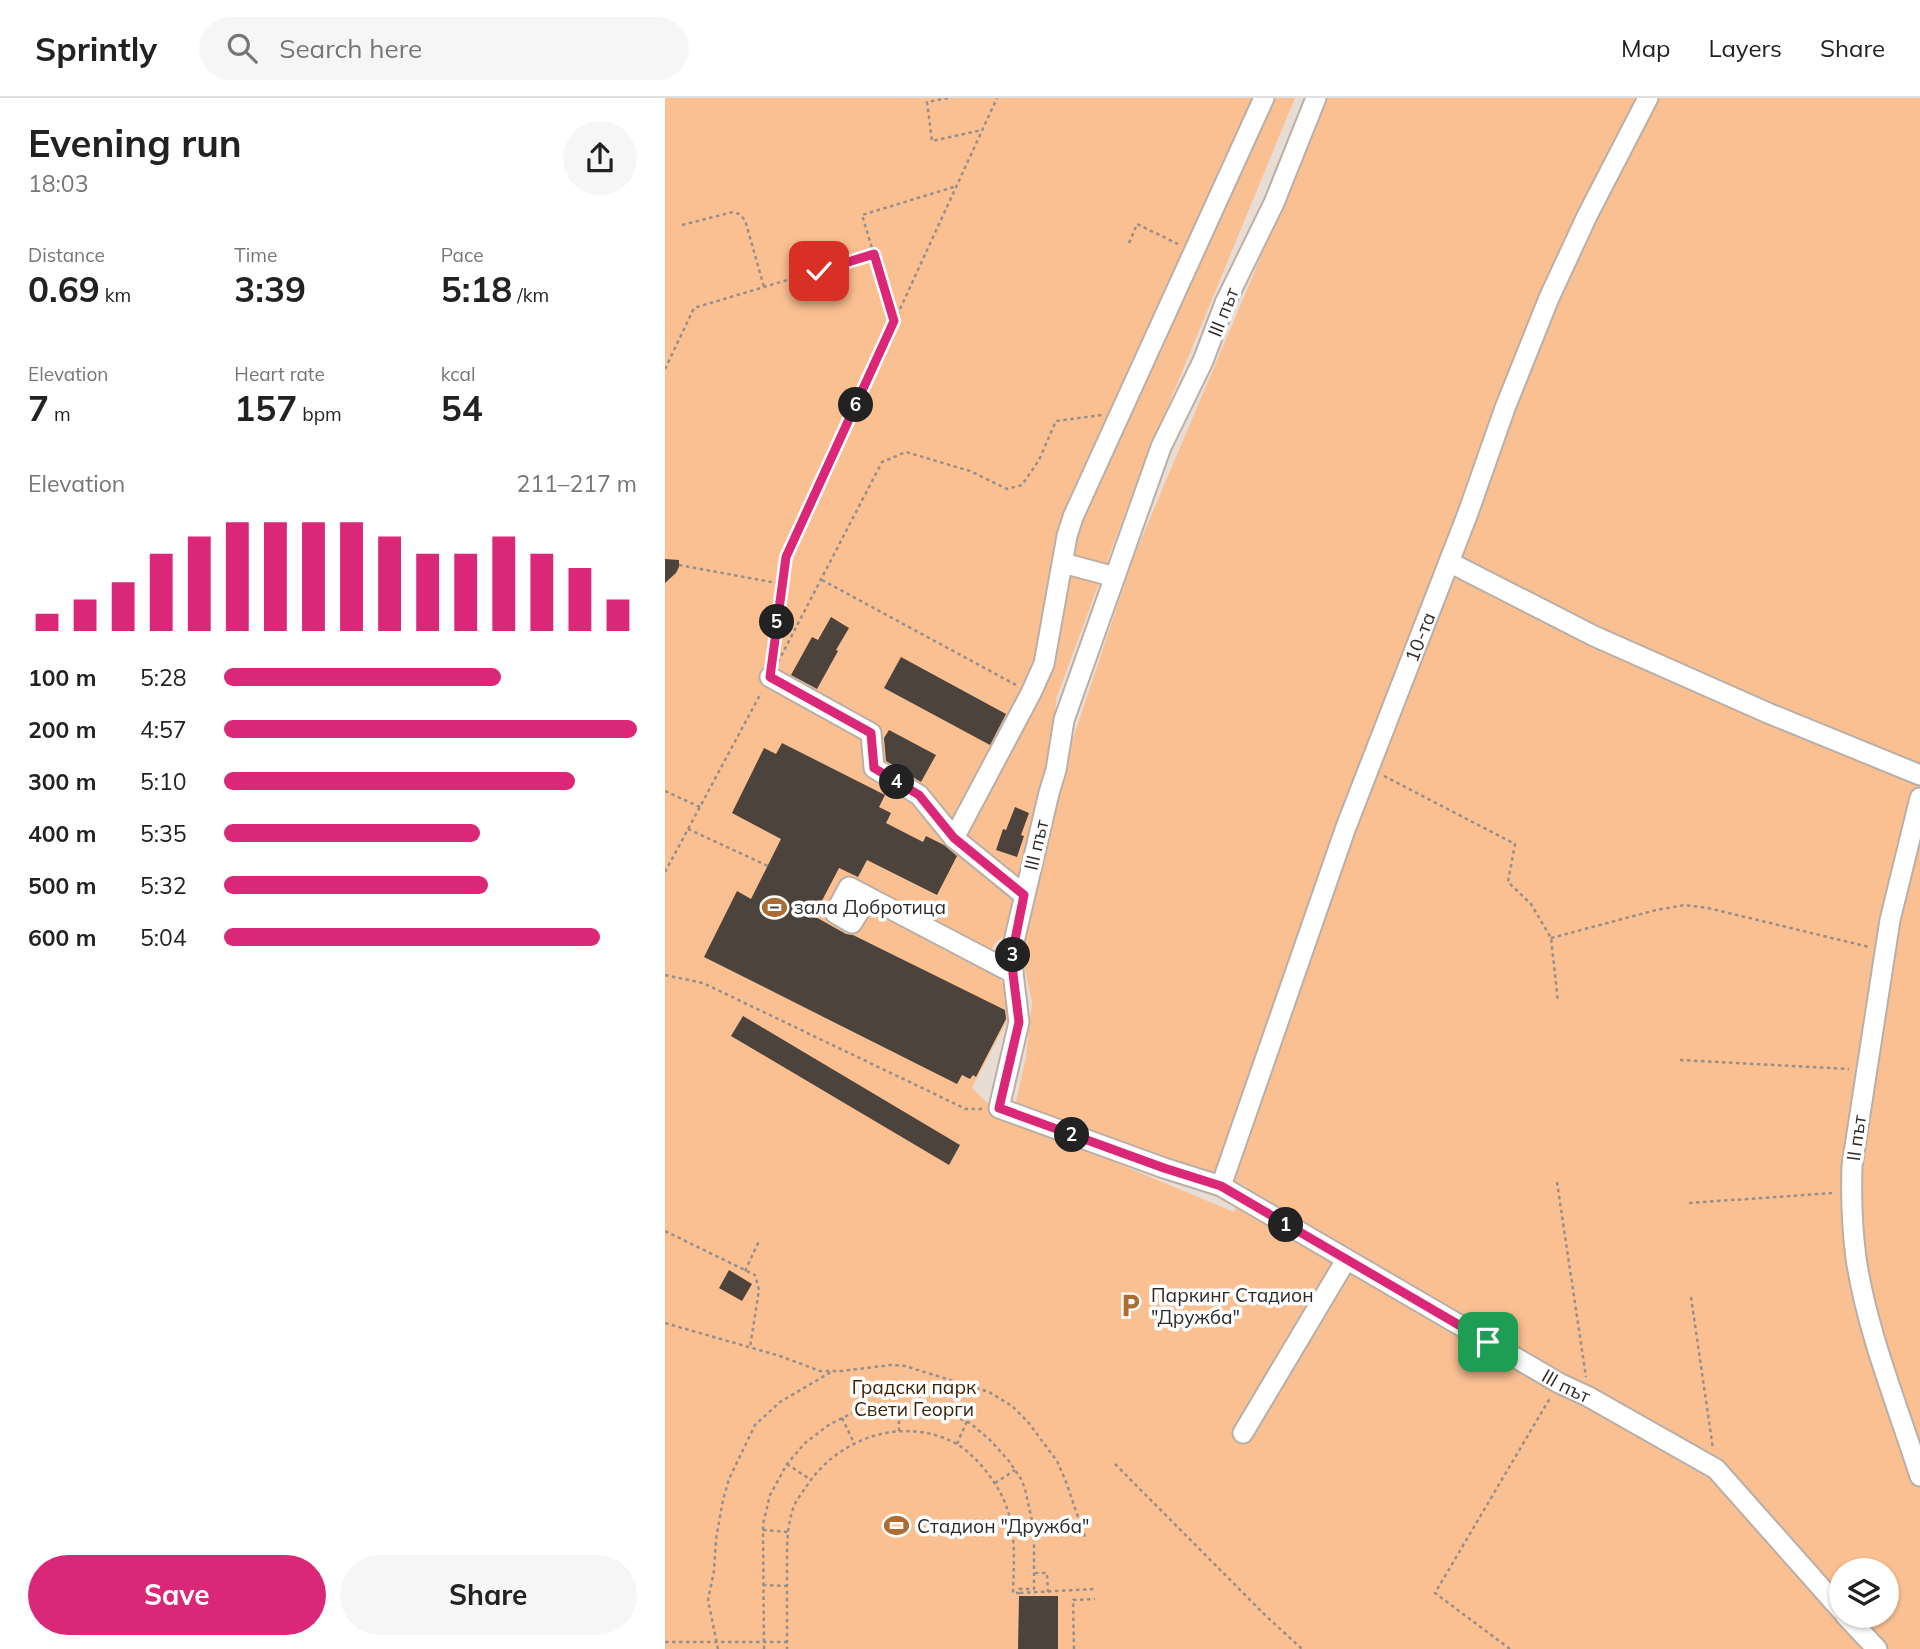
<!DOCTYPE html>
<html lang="en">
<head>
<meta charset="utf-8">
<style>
	:root { --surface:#fff; --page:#f6f6f6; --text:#222; --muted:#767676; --line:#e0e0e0; --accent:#db2777 }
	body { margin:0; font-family:Mulish,sans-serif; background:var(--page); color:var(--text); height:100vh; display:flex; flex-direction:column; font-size:26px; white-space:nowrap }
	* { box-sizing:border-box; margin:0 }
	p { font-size:23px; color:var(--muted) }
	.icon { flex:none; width:38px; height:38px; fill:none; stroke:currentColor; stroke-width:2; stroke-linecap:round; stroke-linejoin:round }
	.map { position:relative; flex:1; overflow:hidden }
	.details { display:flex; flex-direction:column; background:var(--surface); width:665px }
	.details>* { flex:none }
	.tools { position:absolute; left:1164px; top:1460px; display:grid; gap:14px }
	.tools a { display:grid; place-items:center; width:70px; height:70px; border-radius:50%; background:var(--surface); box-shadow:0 2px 5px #0004; font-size:35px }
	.pin { position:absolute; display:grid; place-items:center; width:60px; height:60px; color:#fff; margin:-30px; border-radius:14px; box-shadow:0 4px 10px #0006 }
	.km { position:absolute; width:35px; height:35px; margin:-18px; border-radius:50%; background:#222; color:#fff; font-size:19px; line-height:35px; text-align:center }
	.round { display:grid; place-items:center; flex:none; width:74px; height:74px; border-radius:37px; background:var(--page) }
	.summary { display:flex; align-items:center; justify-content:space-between; height:119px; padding:0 28px }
	h1 { font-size:38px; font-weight:700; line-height:52px }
	.figures { display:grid; grid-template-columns:repeat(3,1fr); gap:10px; height:119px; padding:7px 28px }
	.figures div { display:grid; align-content:center }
	.figures b { font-size:35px; font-weight:700 }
	.figures small { font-size:19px; font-weight:400 }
	.figures p { font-size:19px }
	.chart { height:196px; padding:14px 28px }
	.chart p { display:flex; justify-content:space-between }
	.chart svg { width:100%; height:126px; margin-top:7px; stroke:var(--accent); stroke-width:6 }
	.primary-button { display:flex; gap:14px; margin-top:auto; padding:14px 28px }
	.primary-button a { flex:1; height:80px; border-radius:42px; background:var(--accent); color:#fff; font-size:28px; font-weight:700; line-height:80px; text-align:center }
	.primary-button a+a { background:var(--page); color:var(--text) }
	ul { padding:0 28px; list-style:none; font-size:23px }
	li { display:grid; grid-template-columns:112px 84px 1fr; align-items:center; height:52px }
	li i { height:18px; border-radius:9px; background:var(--accent) }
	header { display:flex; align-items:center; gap:42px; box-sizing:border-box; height:98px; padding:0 35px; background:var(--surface); border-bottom:2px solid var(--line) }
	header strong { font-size:33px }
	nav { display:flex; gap:38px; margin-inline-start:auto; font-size:24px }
	.search { width:490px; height:63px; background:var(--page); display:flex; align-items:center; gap:18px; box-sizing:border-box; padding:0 24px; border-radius:38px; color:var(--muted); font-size:26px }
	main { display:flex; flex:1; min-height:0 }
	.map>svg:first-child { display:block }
	.green { fill:#fbc092; fill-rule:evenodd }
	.building { fill:#4c433c }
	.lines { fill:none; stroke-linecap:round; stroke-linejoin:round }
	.minor-casing { stroke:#baafa7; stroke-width:23 }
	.path { stroke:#978f89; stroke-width:2.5; stroke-dasharray:3.5 3.5; stroke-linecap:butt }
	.minor { stroke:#fff; stroke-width:19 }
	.route-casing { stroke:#fff; stroke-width:14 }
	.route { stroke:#db2777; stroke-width:9 }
	.labels { text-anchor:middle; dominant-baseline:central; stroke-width:7; stroke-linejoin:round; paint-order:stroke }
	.street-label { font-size:19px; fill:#2e2a27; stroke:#fff }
	.poi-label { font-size:19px; fill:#2e2a27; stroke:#fff; text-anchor:start }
	.park-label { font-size:19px; fill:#3f2105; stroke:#fff }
</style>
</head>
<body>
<header>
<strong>Sprintly</strong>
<div class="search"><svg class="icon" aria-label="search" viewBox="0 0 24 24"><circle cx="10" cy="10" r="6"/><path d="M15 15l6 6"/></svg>Search here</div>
<nav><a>Map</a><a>Layers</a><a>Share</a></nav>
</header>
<main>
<section class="details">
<div class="summary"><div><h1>Evening run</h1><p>18:03</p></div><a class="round"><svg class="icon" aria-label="share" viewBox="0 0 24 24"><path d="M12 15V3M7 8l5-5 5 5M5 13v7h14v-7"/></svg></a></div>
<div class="figures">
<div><p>Distance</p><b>0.69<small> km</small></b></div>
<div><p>Time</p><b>3:39</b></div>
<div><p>Pace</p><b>5:18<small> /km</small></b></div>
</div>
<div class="figures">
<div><p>Elevation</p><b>7<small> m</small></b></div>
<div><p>Heart rate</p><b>157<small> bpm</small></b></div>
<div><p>kcal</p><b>54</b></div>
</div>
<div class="chart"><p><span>Elevation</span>211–217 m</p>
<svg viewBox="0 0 160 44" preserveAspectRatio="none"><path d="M5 44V38M15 44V33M25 44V27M35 44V17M45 44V11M55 44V6M65 44V6M75 44V6M85 44V6M95 44V11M105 44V17M115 44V17M125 44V11M135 44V17M145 44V22M155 44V33"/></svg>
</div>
<ul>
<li><b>100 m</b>5:28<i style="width:67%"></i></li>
<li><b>200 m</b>4:57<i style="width:100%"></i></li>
<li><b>300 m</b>5:10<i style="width:85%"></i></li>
<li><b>400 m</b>5:35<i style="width:62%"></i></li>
<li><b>500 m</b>5:32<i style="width:64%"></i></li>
<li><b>600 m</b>5:04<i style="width:91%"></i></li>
</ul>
<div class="primary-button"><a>Save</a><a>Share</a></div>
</section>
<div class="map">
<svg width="1255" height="1551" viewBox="0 0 1255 1551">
	<rect width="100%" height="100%" fill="#e8ddd5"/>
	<path class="green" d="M0,0H630L472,383L391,601L389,646L345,833L330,845L323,860L326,870L346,896V915L307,990L334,1016L569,1114L581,1088L350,1008L361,959L367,904L355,849L386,706L469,458L589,175L660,0H1255V1551H0ZM1176,1472H1222V1517H1176Z"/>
	<g class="building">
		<path d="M0,461L14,462V469L11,475L0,485Z"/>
		<path d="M166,519L184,530L171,552L173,553L152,591L126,577L147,539L153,542Z"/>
		<path d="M236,559L341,616L325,647L219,590Z"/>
		<path d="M224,632L271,657L256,684L221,663L219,640Z"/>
		<path d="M117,645L220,697L214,709L226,715L221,725L258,744L261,738L279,747L292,758L272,797L202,762L193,779L174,770L149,818L181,836L188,837L340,912L341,921L311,979L308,977L305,981L297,977L292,986L39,859L72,793L86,801L116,741L67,715L99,650L111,656Z"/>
		<path d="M350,709L364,715L356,737L359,738L352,759L331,752L338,731L341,732Z"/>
		<path d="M78,918L295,1047L284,1067L66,938Z"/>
		<path d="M64,1172L87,1186L77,1203L54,1190Z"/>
		<path d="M354,1498H393V1551H353Z"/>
	</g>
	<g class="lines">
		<defs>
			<g id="minor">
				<path id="s1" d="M651,0L609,105L560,205L538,263L496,349L399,622L391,672L384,695L347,852L348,875L354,924L334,1010L499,1070L556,1088L894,1285L924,1299L1051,1371L1176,1512"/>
				<path d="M784,464L929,538L1103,615L1255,677"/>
				<path d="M398,465L450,479"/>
				<path d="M105,579L206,635L209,670L254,697L289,740L359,797"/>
				<path d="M1255,700L1225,822L1187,1068C1186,1098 1187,1129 1191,1160C1202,1234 1232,1306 1255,1378"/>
				<path d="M289,740L366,595L379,566L402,438L408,419L599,0"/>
				<path d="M203,799L187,825L170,815L184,789L348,875"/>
				<path id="s2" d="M556,1088L681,729L803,415L840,310L884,200L922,118L983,0"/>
				<path d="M578,1335L681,1162"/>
				<path d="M1180,1517L1212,1551"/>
			</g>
		</defs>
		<use href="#minor" class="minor-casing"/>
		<g class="path">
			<path d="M283,0L262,4L267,43L317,32"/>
			<path d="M17,127L68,114L74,116L80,122L99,189"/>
			<path d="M464,145L472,126L513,146"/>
			<path d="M229,223L197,117L292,88"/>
			<path d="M0,271L29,210L209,156"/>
			<path d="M14,467L117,486"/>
			<path d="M157,482L351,587"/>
			<path d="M107,563L121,459L332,0"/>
			<path d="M113,564L217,364L241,354L305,373L342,391L357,387L374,362L391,323L437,317"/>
			<path d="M719,678L850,746L843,784L866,806L886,840L893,904"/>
			<path d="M0,693L35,709"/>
			<path d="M23,731L103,768"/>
			<path d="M0,774L96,595"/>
			<path d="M886,840L991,812L1020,807L1043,810L1204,849"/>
			<path d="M0,877L38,885L301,1011H317"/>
			<path d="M1015,962L1184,971"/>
			<path d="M892,1084L921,1279"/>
			<path d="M1024,1105L1169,1095"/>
			<path d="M0,1133L90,1177L94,1192L85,1249"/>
			<path d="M80,1173L95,1141"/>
			<path d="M1026,1199L1048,1351"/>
			<path d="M0,1225L115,1258L155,1273H176L226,1267L240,1268L324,1294L347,1308L363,1324L392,1363L401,1384L421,1442"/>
			<path d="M177,1320L189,1345"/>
			<path d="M234,1333V1309"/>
			<path d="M292,1346L302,1323"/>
			<path d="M122,1366L146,1382"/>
			<path d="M450,1366L601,1518L637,1551"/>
			<path d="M330,1385L350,1372"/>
			<path d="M98,1432L123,1434"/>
			<path d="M349,1433L369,1432"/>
			<path d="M370,1475H382L383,1494"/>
			<path d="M98,1487L122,1488"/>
			<path d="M355,1495L429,1491"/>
			<path d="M0,1544H122"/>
			<path d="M53,1551L43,1502L49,1473L51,1441L58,1402L64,1381L90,1327L115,1304L166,1274"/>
			<path d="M99,1551L98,1426L105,1397L122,1366L140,1345L165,1326L194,1312L217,1308L277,1313L305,1325L325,1342L344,1363L356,1381L360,1391L369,1432V1491H354V1495H348C349,1461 352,1427 336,1396C326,1377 308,1355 290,1345C236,1317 172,1341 141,1389C137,1395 132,1401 129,1408C121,1429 122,1453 122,1476C122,1501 122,1526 122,1551"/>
			<path d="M409,1551L408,1502L430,1501"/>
			<path d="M845,1551L770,1495L885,1300"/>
		</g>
		<use href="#minor" class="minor"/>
	</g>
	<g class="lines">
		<defs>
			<path id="route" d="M154,173L209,156L229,223L121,459L105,579L206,635L209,670L254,697L289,740L359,797L348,852V876L354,924L334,1010L499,1070L556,1088L823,1244"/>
		</defs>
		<use href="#route" class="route-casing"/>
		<use href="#route" class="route"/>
	</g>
	<defs>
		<symbol id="stadium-bare" viewBox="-9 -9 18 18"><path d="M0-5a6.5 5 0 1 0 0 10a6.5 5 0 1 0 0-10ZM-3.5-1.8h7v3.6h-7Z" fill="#ac6c35" stroke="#fff" stroke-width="2.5" paint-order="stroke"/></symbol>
		<symbol id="parking-bare" viewBox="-9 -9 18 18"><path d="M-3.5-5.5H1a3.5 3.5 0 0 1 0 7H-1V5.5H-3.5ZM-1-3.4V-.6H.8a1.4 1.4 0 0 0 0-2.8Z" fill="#ac6c35" stroke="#fff" stroke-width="2.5" paint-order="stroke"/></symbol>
	</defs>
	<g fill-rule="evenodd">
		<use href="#stadium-bare" x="92" y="792" width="35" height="35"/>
		<use href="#parking-bare" x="448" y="1190" width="35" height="35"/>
		<use href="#stadium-bare" x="214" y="1410" width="35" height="35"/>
	</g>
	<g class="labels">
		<g class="street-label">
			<text transform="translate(558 214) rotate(-68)">ІІІ път</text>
			<text stroke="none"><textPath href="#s2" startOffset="584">10-та</textPath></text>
			<text transform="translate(371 747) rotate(-77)">ІІІ път</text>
			<text transform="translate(1191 1040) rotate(-82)">ІІ път</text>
			<text stroke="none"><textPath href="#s1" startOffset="1703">ІІІ път</textPath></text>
		</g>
		<g class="poi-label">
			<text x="129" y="809">зала Добротица</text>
			<text x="486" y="1197">Паркинг Стадион<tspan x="486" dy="22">"Дружба"</tspan></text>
			<text x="252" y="1428">Стадион "Дружба"</text>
		</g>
		<g class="park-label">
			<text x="249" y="1289">Градски парк<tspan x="249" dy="22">Свети Георги</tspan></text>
		</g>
	</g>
</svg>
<div class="tools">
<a><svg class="icon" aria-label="layers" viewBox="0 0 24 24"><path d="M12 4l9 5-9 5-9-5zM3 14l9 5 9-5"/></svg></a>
</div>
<div class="pin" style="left:823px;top:1244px;background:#1e9e55"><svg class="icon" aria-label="arrive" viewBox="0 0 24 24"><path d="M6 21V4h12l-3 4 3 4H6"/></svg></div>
<div class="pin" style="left:154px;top:173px;background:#d93025"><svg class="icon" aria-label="check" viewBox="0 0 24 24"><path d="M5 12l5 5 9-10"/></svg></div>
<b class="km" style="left:621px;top:1127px">1</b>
<b class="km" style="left:407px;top:1037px">2</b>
<b class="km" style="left:348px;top:857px">3</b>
<b class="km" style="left:232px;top:684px">4</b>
<b class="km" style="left:112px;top:524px">5</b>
<b class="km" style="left:191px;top:307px">6</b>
</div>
</main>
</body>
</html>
